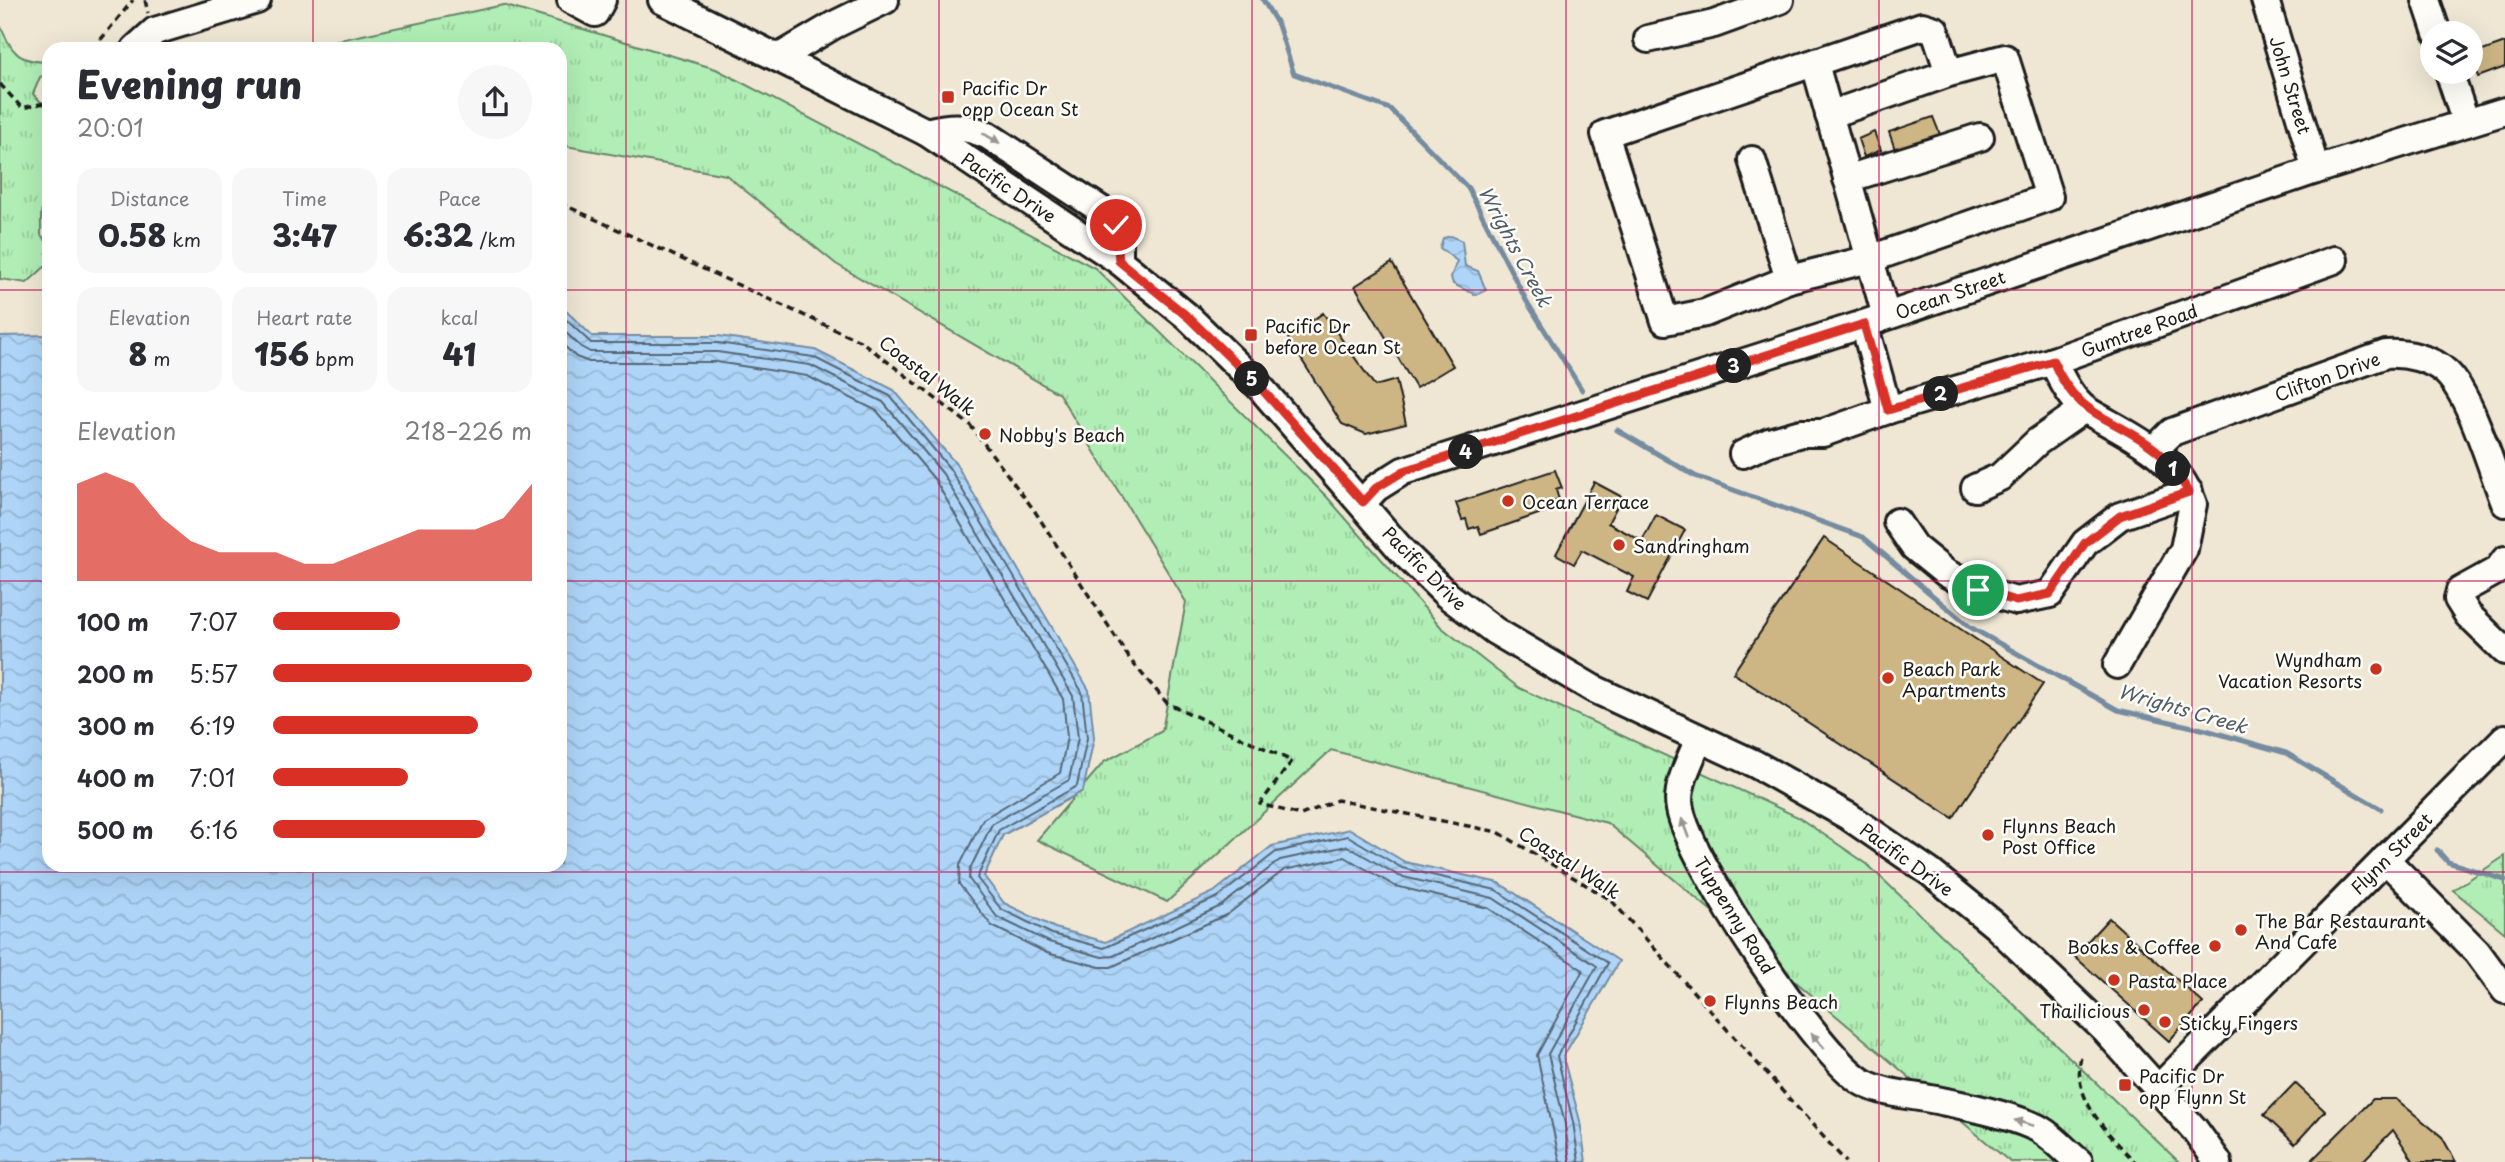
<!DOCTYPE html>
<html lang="en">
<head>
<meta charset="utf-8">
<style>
	:root { --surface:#fff; --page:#f7f7f7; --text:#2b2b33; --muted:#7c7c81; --accent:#d93025 }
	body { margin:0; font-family:"Playpen Sans",sans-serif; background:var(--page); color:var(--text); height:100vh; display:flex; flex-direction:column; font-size:26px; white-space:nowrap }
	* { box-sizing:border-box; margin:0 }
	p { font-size:23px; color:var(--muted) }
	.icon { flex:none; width:38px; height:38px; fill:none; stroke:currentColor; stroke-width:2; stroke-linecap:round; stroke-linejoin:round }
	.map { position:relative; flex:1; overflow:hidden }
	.drawer { position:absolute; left:42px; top:42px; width:525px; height:830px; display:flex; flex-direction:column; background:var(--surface); border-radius:21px; box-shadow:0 7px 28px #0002 }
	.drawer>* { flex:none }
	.buttons { position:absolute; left:2420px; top:21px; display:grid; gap:14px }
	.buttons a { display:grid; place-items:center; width:63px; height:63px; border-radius:50%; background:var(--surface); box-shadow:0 7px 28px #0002; font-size:35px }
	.pin { position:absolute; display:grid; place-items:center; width:60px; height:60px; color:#fff; margin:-30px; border:4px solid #fff; border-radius:50%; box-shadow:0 2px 7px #0007 }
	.km { position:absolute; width:35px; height:35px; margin:-18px; border-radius:50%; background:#222; color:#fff; font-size:19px; line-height:35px; text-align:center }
	.round { display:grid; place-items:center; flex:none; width:74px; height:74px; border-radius:37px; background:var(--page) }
	.overview { display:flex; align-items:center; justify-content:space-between; height:119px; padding:0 35px }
	h1 { font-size:38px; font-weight:800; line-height:52px }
	.stats { display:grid; grid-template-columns:repeat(3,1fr); gap:10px; height:119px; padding:7px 35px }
	.stats div { display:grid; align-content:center; border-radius:18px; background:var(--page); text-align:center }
	.stats b { font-size:30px; font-weight:800 }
	.stats small { font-size:19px; font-weight:400 }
	.stats p { font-size:19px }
	.chart { height:196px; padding:14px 35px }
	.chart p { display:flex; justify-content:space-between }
	.chart svg { width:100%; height:126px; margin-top:7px; fill:var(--accent); opacity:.7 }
	ul { padding:0 35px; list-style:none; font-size:23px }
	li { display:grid; grid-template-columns:112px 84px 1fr; align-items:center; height:52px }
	li i { height:18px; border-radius:9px; background:var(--accent) }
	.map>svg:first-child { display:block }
	.grass { fill:url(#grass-tufts); stroke:#668568; stroke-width:2 }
	.water { fill:url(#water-waves); stroke:#748ba0; stroke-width:2 }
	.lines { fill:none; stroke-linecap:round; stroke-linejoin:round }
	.shore { stroke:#566674; stroke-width:2 }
	.stream { stroke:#748ba0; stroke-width:5 }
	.building { fill:#cdb584; stroke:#1c1c1c; stroke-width:2 }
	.minor-casing { stroke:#1c1c1c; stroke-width:32 }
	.path { stroke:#1c1c1c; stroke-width:3.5; stroke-dasharray:7 5; stroke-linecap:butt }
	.minor { stroke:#fdfcf7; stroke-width:26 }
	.oneway { fill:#989794 }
	.route-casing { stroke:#fff; stroke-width:14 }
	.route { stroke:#d93025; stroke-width:9 }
	.grid { fill:none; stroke:#c2185b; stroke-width:2; stroke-opacity:0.55 }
	.poi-dot { fill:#c8321e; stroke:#fdfcf7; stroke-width:2.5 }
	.labels { text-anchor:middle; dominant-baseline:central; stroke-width:5; stroke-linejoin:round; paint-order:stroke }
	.street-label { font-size:18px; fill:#1c1c1c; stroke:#fdfcf7 }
	.poi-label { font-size:18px; fill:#1c1c1c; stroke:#fdfcf7; text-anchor:start }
	.water-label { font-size:19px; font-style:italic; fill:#4f5d69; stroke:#fdfcf7 }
</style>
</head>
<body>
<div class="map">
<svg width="2505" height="1162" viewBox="0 0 2505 1162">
	<defs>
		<pattern id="grass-tufts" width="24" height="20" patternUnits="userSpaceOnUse" patternTransform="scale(1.75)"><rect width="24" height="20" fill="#b0eeb5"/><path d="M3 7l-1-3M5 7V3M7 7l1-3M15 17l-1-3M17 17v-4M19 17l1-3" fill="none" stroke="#97cc9b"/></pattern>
		<pattern id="water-waves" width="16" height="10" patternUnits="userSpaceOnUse" patternTransform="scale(1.75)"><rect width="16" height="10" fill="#aed5f8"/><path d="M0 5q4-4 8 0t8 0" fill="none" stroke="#95b6d4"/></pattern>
	</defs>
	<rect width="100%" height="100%" fill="#efe7d4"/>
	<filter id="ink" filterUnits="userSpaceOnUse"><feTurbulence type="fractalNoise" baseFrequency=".0143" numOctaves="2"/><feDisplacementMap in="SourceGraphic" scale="14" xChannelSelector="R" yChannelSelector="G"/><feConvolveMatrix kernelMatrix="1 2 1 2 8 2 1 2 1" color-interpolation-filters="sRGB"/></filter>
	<g filter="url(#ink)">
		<g class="grass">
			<path d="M503,5L716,69L1095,268L1326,496L1441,627L1519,688L1798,817L1867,864L2179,1162H2010L1607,823L1331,750L1167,902L1037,840L1104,762L1162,731L1186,602L1059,394L836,264L726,175L560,145V49H297Z"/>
			<path d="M0,25C12,52 17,62 49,62V73L40,77L33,94L49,110V185L41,214V235L49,244V263L27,283L0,279Z"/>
			<path d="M2505,856V933L2453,890Z"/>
		</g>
		<g class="water">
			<path d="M1451,236L1462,241L1465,266L1478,271L1486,290L1476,295L1453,284L1451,277L1457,261L1440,248L1443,238Z"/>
			<path d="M560,305L592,336H718L815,350L894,390L956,464L1089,690L1094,738L1083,791L1003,835L984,876L1004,903L1055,928L1106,942L1214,892L1272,846L1350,829L1405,862L1499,883L1619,961L1563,1057L1580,1121L1586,1162H0V336L49,335V864H560Z"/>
		</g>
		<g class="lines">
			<g class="shore">
				<path d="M560,314L591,343H718L813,357L890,396L950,469L1082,692L1087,738L1077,786L999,830L977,878L1001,909L1052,934L1104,948L1218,897L1276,852L1348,836L1402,868L1496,890L1608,963L1557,1056L1573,1122L1579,1162"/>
				<path d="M560,327L581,347L590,352H717L810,365L883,402L943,474L1073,696L1078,738L1069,780L992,824L970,869L969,879L997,917L1049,942L1102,957L1113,956L1221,906L1280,860L1347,846L1399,876L1493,898L1597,966L1548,1054L1565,1124L1570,1162"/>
				<path d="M560,342L576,357L589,362H716L807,376L877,411L935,480L1063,699L1067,737L1060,773L983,819L960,865L959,884L992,926L1047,953L1100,967H1111L1228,914L1284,870L1345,857L1395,886L1488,908L1583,970L1537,1055L1560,1162"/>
			</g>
			<g class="stream">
				<path d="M1263,0L1278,25L1294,74L1390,109L1468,188L1527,302L1582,390"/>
				<path d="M1617,430L1695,476L1863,537L1970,627L2118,710L2206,730L2286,753L2381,809"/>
				<path d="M2437,850L2448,862L2505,880"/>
			</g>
		</g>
		<g class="building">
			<path d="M2505,43V67L2478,77L2471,55Z"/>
			<path d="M1933,117L1943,142L1898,158L1889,132Z"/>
			<path d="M1874,132L1881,150L1864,157L1858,139Z"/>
			<path d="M1392,263L1453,366L1416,388L1355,286Z"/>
			<path d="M1323,313L1375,386L1396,380L1406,424L1366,434L1342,424L1288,338Z"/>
			<path d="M1555,470L1562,488L1556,490L1559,500L1551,503L1553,509L1481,534L1478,526L1469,529L1466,519L1462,520L1456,503Z"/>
			<path d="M1594,482L1622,497L1608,523L1642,541L1656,515L1685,530L1647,602L1627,592L1634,577L1582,550L1574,564L1556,554Z"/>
			<path d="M1824,538L2043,684L1953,818L1733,673Z"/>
			<path d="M2109,918L2203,1003L2169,1041L2074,956Z"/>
			<path d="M2295,1083L2325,1111L2295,1144L2264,1115Z"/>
			<path d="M2373,1099H2396L2442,1137L2456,1162H2414L2393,1130L2362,1162H2310Z"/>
		</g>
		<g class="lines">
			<defs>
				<g id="minor">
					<path d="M571,0L595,13L602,0"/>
					<path d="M662,0L926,132L1119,261L1188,317L1259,386L1403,552L1447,595L1495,631L1592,688L1755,764L1848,816L1931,873L1996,926L2105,1030L2195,1130L2218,1162"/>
					<path d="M2265,0L2316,170"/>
					<path d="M2426,0L2437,33"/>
					<path d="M1648,39L1714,24L1780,0"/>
					<path d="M135,49L155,31L257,0"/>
					<path d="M778,58L834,25L885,0"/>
					<path d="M1815,64L1886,316"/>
					<path d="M2449,72L2466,123"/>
					<path d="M1829,115L1949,73L2005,58L2049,197L1870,259L1789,279L1705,313L1665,321L1605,134L1922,26L1935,30L1949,73"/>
					<path d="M926,132C950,126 964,125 987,135L1106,213L1119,235V261"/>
					<path d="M1752,160L1789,279"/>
					<path d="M1847,179L1980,137"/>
					<path d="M1864,324L1888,410"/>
					<path d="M2053,361C2060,377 2072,400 2086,410C2129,436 2175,452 2193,504L2184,549L2117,665"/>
					<path d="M2155,449L2172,432L2386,354C2406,353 2432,358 2447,373C2471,396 2492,470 2505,503"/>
					<path d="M1743,454L1769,442L1801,433H1823L1888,410L2053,361L2334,260"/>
					<path d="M1975,488L2000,477L2037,442L2084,409"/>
					<path d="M1363,502L1376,488L1403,471L1864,324L2316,170L2505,111"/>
					<path d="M1897,522L1914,547L1946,573L1978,590L2016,601L2050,594L2085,543L2120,516L2189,492"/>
					<path d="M2505,560L2498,570L2460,591L2458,599L2468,615L2505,651"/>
					<path d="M1699,739C1691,759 1675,787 1680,809C1689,860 1819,1059 1864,1083C1887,1095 1916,1095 1941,1101C1971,1107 2005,1114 2033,1126C2049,1132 2065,1151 2079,1162"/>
					<path d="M2385,859L2477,952L2505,990"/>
					<path d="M2158,1089L2505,738"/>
				</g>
			</defs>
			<use href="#minor" class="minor-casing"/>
			<g class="path">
				<path d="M145,0L148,13"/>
				<path d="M93,49L133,0"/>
				<path d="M0,84L22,108L49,102"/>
				<path d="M560,203L862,342L970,425L1034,510L1131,661L1167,703L1292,761L1260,804L1301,815L1337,800L1498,832L1611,900L1846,1162"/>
				<path d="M2081,1057C2071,1099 2109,1134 2135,1162"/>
			</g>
			<use href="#minor" class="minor"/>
		</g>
		<defs><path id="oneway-solid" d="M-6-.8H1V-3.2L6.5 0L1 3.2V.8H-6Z" transform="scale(1.75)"/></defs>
		<g class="oneway">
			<use href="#oneway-solid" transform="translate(991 138) rotate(30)"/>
			<use href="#oneway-solid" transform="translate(1685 828) rotate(-110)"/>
			<use href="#oneway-solid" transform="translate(1818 1041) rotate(-131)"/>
			<use href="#oneway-solid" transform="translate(2024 1123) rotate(-164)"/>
		</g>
	</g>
	<g class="lines" filter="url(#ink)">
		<defs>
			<path id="route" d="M1116,225L1119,261L1188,317L1259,386L1363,502L1376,488L1404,471L1864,324L1888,410L2053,361C2078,419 2111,415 2155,449C2169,460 2179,477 2189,492L2120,516L2085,543L2050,594L2016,601L1978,590"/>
		</defs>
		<use href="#route" class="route-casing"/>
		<use href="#route" class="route"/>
	</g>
	<path class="grid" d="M313,0V49M626,0V1162M939,0V1162M1252,0V1162M1566,0V1162M1879,0V1162M2192,0V1162M0,290H49M560,290H2505M0,581H49M560,581H2505M313,864V1162M0,872H2505"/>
	<g class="poi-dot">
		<rect x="941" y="90" width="14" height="14" rx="3.5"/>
		<rect x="1244" y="328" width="14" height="14" rx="3.5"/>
		<circle cx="985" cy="434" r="7"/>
		<circle cx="1508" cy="501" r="7"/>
		<circle cx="1619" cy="545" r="7"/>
		<circle cx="2376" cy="669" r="7"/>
		<circle cx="1888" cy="678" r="7"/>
		<circle cx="1988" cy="835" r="7"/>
		<circle cx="2241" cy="930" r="7"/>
		<circle cx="2215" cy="946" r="7"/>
		<circle cx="2114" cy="980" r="7"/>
		<circle cx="1710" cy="1001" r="7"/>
		<circle cx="2144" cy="1010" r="7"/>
		<circle cx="2165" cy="1022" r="7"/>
		<rect x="2118" y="1078" width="14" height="14" rx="3.5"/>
	</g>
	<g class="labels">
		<g class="street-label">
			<text transform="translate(2291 85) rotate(73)">John Street</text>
			<text transform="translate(1009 187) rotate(34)">Pacific Drive</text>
			<text transform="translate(1950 294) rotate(-19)">Ocean Street</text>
			<text transform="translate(2139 330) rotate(-20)">Gumtree Road</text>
			<text transform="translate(928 375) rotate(38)">Coastal Walk</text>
			<text transform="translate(2327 376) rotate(-20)">Clifton Drive</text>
			<text transform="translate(1425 568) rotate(45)">Pacific Drive</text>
			<text transform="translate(2391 853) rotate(-45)">Flynn Street</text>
			<text transform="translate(1907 859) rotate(36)">Pacific Drive</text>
			<text transform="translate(1570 862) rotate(33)">Coastal Walk</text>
			<text transform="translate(1735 915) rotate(58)">Tuppenny Road</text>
		</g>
		<g class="poi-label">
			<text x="962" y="87">Pacific Dr<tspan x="962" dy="21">opp Ocean St</tspan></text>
			<text x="1265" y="325">Pacific Dr<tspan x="1265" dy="21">before Ocean St</tspan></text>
			<text x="999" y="434">Nobby's Beach</text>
			<text x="1522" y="501">Ocean Terrace</text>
			<text x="1633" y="545">Sandringham</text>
			<text x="2362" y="659" text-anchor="end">Wyndham<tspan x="2362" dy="21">Vacation Resorts</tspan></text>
			<text x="1902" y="668">Beach Park<tspan x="1902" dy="21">Apartments</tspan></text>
			<text x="2002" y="825">Flynns Beach<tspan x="2002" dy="21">Post Office</tspan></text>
			<text x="2255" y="920">The Bar Restaurant<tspan x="2255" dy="21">And Cafe</tspan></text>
			<text x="2201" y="946" text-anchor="end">Books &amp; Coffee</text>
			<text x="2128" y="980">Pasta Place</text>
			<text x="1724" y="1001">Flynns Beach</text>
			<text x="2130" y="1010" text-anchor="end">Thailicious</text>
			<text x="2179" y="1022">Sticky Fingers</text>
			<text x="2139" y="1075">Pacific Dr<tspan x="2139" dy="21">opp Flynn St</tspan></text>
		</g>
		<g class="water-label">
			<text transform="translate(1516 246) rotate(62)">Wrights Creek</text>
			<text transform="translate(2183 708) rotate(16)">Wrights Creek</text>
		</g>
	</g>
</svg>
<div class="buttons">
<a><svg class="icon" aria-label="layers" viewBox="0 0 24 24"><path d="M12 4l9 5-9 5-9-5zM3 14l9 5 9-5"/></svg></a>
</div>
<div class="pin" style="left:1978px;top:590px;background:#1e9e55"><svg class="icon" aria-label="arrive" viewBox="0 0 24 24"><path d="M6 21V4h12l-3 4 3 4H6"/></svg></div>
<div class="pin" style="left:1116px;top:225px;background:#d93025"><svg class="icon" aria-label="check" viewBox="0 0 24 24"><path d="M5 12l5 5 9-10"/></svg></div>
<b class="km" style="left:2173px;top:469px">1</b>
<b class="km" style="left:1941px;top:394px">2</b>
<b class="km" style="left:1734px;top:366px">3</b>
<b class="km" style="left:1466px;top:452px">4</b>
<b class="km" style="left:1252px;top:379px">5</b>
<section class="drawer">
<div class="overview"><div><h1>Evening run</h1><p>20:01</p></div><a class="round"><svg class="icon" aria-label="share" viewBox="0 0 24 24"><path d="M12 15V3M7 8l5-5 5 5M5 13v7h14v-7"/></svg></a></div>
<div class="stats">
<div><p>Distance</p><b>0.58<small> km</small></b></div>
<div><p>Time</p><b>3:47</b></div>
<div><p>Pace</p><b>6:32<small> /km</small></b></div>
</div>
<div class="stats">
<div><p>Elevation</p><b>8<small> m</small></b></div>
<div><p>Heart rate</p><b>156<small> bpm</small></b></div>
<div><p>kcal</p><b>41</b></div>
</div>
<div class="chart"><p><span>Elevation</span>218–226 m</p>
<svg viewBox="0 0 160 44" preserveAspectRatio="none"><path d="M0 44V10L10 6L20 10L30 22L40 30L50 34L60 34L70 34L80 38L90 38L100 34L110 30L120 26L130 26L140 26L150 22L160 10V44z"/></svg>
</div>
<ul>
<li><b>100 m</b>7:07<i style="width:49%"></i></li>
<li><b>200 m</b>5:57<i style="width:100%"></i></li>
<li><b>300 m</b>6:19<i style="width:79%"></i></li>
<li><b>400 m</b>7:01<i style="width:52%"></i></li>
<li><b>500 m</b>6:16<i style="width:82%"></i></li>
</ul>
</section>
</div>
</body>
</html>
